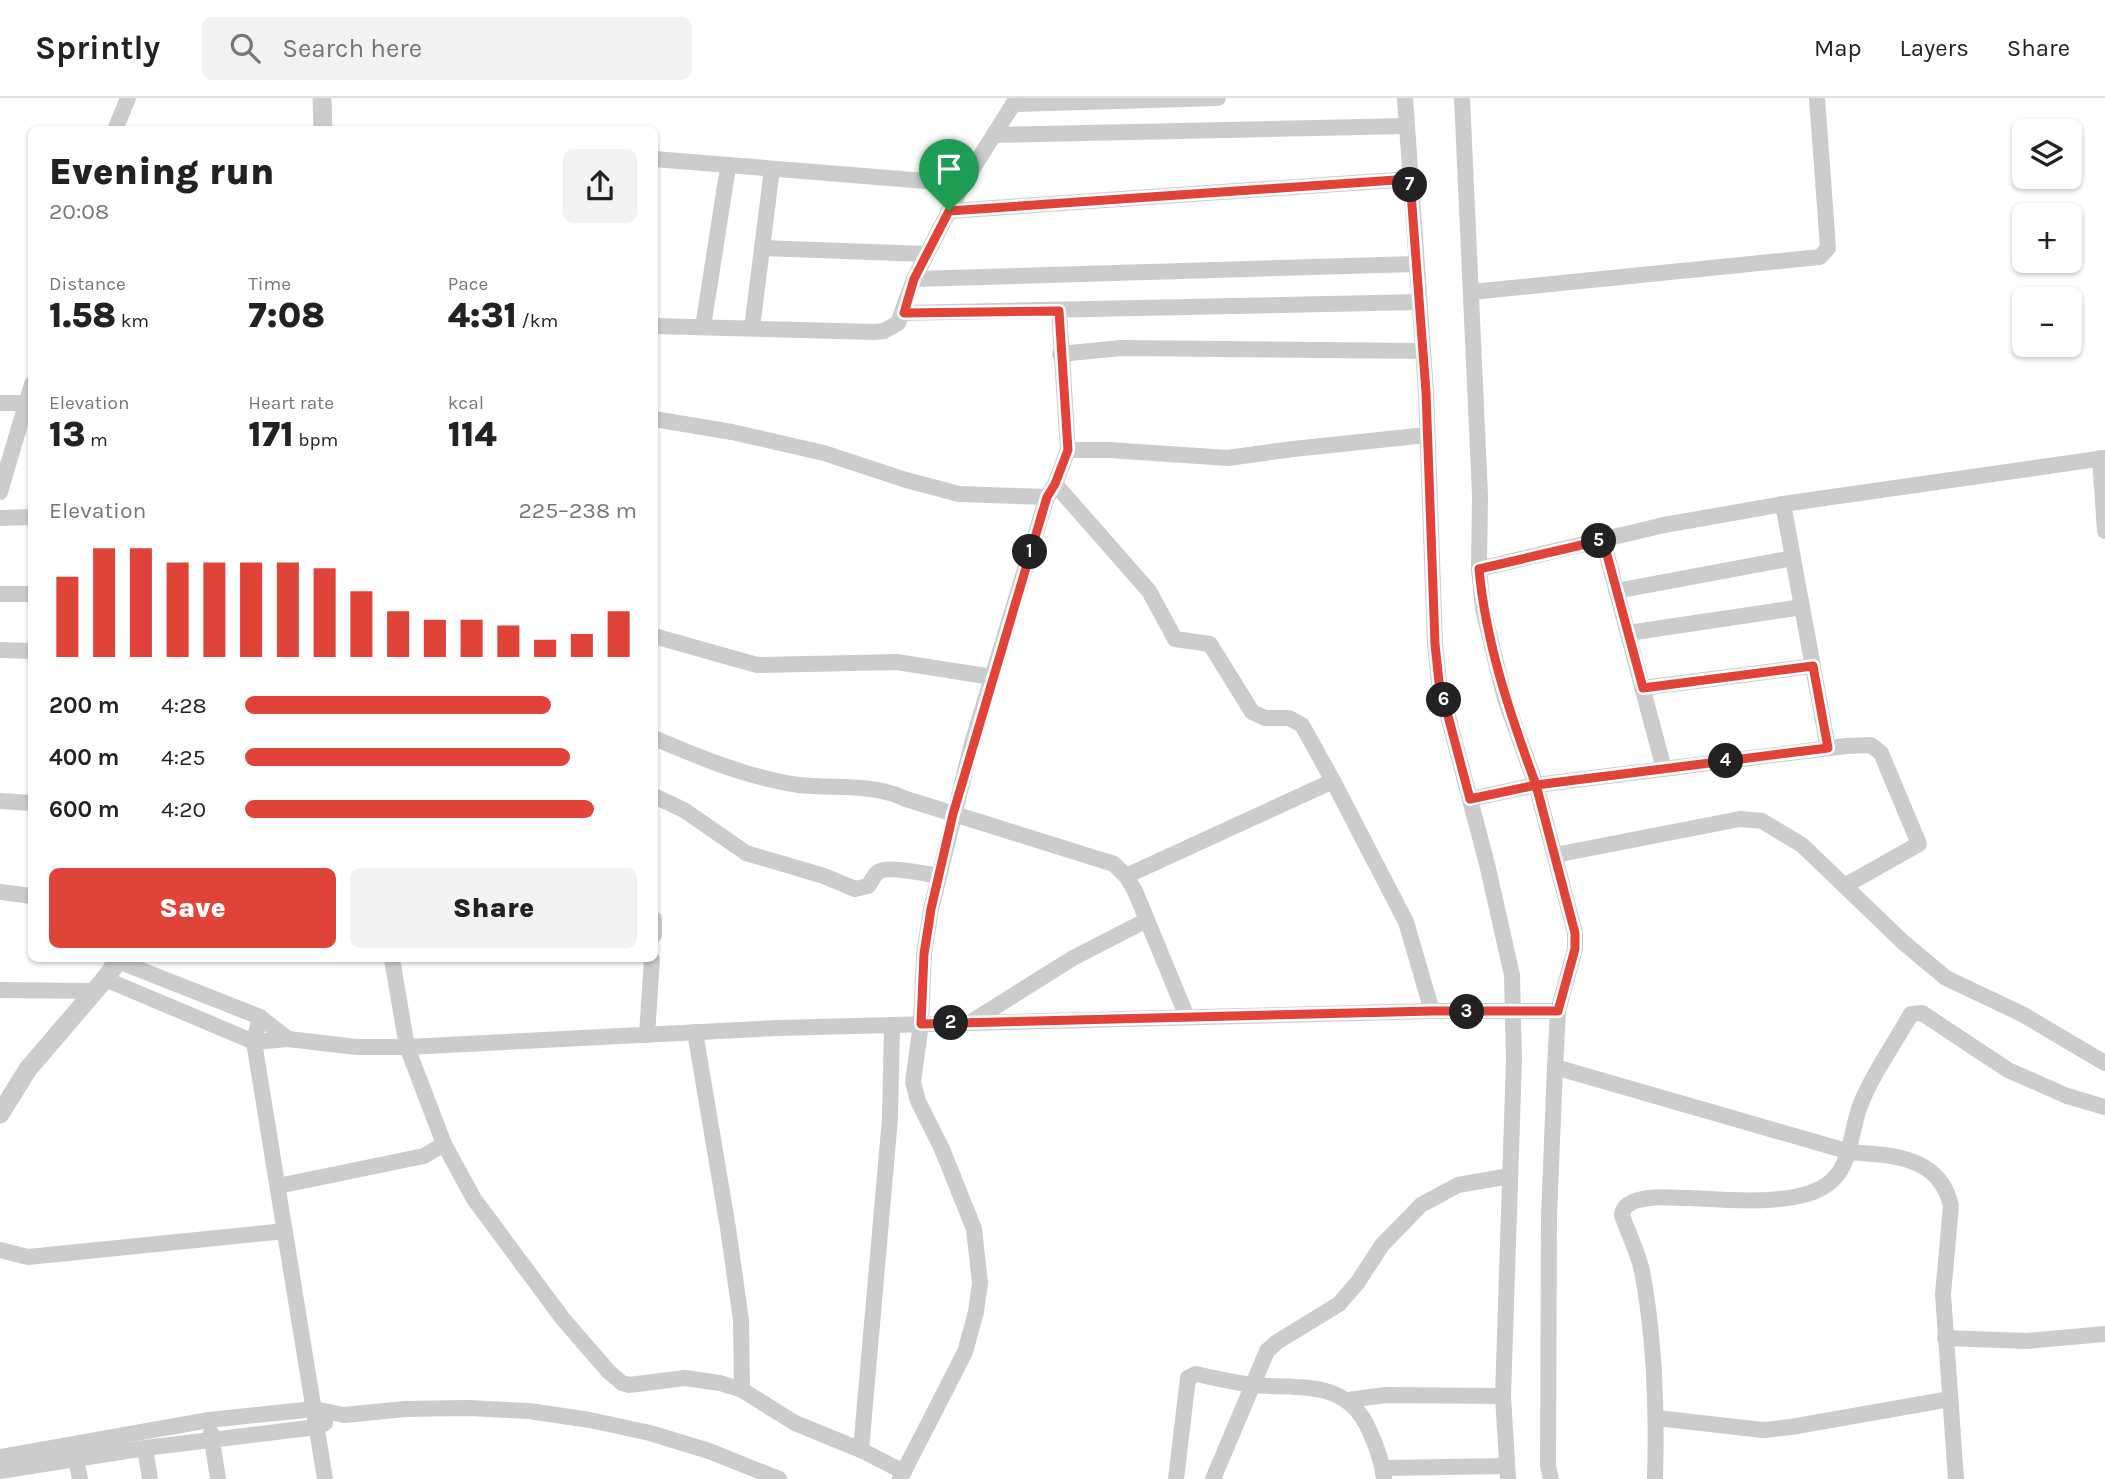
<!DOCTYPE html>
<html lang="en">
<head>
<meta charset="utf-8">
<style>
	:root { --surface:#fff; --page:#f2f2f2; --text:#222; --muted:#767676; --line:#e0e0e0; --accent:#e04438 }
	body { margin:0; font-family:Karla,sans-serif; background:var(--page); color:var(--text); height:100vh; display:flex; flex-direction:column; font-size:26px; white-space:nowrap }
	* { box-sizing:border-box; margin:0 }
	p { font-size:23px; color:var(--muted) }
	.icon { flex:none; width:38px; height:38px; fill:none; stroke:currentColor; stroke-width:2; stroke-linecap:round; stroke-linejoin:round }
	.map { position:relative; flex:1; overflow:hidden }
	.details { position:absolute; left:28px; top:28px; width:630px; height:836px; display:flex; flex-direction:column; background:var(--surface); border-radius:10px; box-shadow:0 2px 5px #0004 }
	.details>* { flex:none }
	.controls { position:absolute; left:2012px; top:21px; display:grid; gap:14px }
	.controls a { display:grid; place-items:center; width:70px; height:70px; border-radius:10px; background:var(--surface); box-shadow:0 2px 5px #0004; font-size:35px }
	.pin { position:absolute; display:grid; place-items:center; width:60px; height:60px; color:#fff; margin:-72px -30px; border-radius:50% 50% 50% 0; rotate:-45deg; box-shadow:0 0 7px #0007 }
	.pin .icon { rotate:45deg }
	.km { position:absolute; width:35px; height:35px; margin:-18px; border-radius:50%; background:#222; color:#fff; font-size:19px; line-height:35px; text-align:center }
	.round { display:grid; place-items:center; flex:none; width:74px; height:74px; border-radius:10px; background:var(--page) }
	.summary { display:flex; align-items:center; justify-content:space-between; height:119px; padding:0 21px }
	h1 { font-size:38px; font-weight:800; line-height:52px }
	.stats { display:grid; grid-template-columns:repeat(3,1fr); gap:10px; height:119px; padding:7px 21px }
	.stats div { display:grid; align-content:center }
	.stats b { font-size:35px; font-weight:800 }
	.stats small { font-size:19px; font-weight:400 }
	.stats p { font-size:19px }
	.chart { height:196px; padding:14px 21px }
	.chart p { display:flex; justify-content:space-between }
	.chart svg { width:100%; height:126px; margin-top:7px; stroke:var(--accent); stroke-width:6 }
	.button { display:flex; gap:14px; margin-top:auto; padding:14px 21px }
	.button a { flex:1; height:80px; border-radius:10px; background:var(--accent); color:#fff; font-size:28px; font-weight:800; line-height:80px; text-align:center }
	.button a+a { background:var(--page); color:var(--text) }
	ul { padding:0 21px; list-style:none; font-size:23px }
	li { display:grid; grid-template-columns:112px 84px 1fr; align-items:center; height:52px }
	li i { height:18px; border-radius:9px; background:var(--accent) }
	header { display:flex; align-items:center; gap:42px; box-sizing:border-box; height:98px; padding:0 35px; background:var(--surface); border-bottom:2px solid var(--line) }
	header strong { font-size:33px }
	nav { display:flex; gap:38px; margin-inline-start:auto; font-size:24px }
	.search { width:490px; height:63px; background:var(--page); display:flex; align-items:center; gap:18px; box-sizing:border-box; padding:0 24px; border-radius:10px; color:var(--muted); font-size:26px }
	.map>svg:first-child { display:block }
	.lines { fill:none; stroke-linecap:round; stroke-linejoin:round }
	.minor { stroke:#ccc; stroke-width:16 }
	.tertiary { stroke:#ccc; stroke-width:19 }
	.route-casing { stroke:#fff; stroke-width:14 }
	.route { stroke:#e04438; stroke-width:9 }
</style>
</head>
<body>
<header>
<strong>Sprintly</strong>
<div class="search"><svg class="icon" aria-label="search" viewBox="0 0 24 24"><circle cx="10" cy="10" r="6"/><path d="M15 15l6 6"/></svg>Search here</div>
<nav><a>Map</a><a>Layers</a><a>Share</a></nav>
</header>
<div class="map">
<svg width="2105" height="1381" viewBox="0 0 2105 1381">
	<rect width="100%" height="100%" fill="#fff"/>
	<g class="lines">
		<g class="minor">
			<path d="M1405,0L1426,294L1435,546L1439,584L1487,766L1512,877L1514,962L1503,1298L1508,1381"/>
			<path d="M1462,0L1480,397L1479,471L1483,511L1505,601L1536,687L1575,835V851L1558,913L1555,969L1549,1118L1548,1368L1551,1381"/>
			<path d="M1013,6L1218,0"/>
			<path d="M115,32L128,0"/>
			<path d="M994,37L1406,28"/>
			<path d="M654,61L963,86"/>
			<path d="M949,113L1410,81"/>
			<path d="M762,150L926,156"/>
			<path d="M914,181L1416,166"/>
			<path d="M1472,194L1820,159L1828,150L1817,0"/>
			<path d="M904,215L1419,204"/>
			<path d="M654,228L875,234L884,233L898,225L914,181L949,113L963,86L1017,0"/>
			<path d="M703,229L728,69"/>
			<path d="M752,230L772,71"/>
			<path d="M1060,256L1121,250L1423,253"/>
			<path d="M0,305H32"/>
			<path d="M654,321L732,334L824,355L906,382L959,396L1047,399"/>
			<path d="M1068,352H1109L1228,360L1293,351L1427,337"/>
			<path d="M2100,360L2105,433"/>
			<path d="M1055,386L1149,493L1175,541L1210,546L1252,614L1265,620H1289L1302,627L1333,683L1406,824L1432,913"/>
			<path d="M0,394L32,286"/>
			<path d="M1783,406L1828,650"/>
			<path d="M0,420L32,419"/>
			<path d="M1603,442L1664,671"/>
			<path d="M1479,471L1664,427L1783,406L2105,360"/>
			<path d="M1616,493L1793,460"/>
			<path d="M0,496H32"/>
			<path d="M1628,535L1802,509"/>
			<path d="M654,538L757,567L897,564L992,579"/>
			<path d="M0,552L32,553"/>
			<path d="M1642,590L1813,568"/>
			<path d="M654,640C701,660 749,680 799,687C835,691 873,685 906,701L1114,766L1126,778L1135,793L1187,919"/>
			<path d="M654,698L684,712L746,755L824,778L855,791L868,788C871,784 874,777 878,774C888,767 926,776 939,778"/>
			<path d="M1470,701L1536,687L1846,648L1871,647L1881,655L1919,746L1846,787"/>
			<path d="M0,703L32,705"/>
			<path d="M1555,757L1740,721L1762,723L1802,747L1904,845L1946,880L2022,916L2105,965"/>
			<path d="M1126,778L1333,683"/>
			<path d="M0,794L32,798"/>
			<path d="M654,821V837"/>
			<path d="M392,861L407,949L444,1046L474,1101L563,1221L609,1274L622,1285L629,1287L685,1280L720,1285L742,1292L795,1325L861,1352L904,1374"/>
			<path d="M118,863L260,919L288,941"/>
			<path d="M105,881L254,944L288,941L357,949H407L777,930L1432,913H1558"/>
			<path d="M0,892L94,893"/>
			<path d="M260,919L254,944L325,1381"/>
			<path d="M971,924L1073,860L1147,822"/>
			<path d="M695,934L728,1130L741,1222L742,1292"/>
			<path d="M647,937L652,861"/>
			<path d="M1555,969L1850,1054C1892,1057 1940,1058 1951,1108L1943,1196L1956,1381"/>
			<path d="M278,1088L424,1058L444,1046"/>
			<path d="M0,1152L28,1159L285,1133"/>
			<path d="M1945,1240L2027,1243L2105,1236"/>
			<path d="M1348,1302L1386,1297L1503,1298"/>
			<path d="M1657,1320L1763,1332L1791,1329L1950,1301"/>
			<path d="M211,1335L218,1381"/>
			<path d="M145,1350L150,1381"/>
			<path d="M861,1352L890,1020L892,927"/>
			<path d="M0,1359L209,1322L314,1311L344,1317L405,1311L467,1310L529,1313L590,1322L650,1335L709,1353L779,1381"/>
			<path d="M76,1361L80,1381"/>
			<path d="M1383,1370L1507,1368"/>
			<path d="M0,1373L145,1350L317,1329L325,1325"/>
			<path d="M900,1381L965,1254L976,1214L980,1185L974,1131L942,1051L918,1003L913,984L921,926L924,856L931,811L972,645L1047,399L1055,386L1068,352L1059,213"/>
			<path d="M1176,1381L1188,1280L1196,1276C1215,1280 1235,1285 1254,1287C1302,1291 1348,1281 1370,1334C1377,1349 1382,1365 1384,1381"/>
			<path d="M1213,1381L1267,1253L1277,1244L1339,1206L1358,1184L1382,1147L1421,1107L1458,1087L1510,1078"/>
			<path d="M1655,1381C1657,1312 1655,1241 1642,1173C1638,1154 1628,1135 1622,1117C1623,1109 1628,1106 1635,1103C1652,1097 1672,1100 1689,1100C1725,1102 1773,1106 1807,1096C1859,1081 1845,1034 1865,996C1878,968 1896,943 1911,916L1922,915L2008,972L2067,998L2105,1009"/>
		</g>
		<g class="tertiary">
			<path d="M322,0L323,32"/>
			<path d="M0,1016L28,971L105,881L119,861"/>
		</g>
	</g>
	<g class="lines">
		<defs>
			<path id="route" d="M949,113L914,181L904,215L1059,213L1068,352L1055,386L1047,399L953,716L931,811L924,856L921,926L1432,913H1558L1575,851V835L1536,687L1828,650L1813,568L1643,590L1603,442L1479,471C1486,546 1510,616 1536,687L1470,701L1439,584L1435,546L1426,294L1410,81L949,113"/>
		</defs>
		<use href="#route" class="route-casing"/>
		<use href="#route" class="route"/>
	</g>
</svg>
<div class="controls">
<a><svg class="icon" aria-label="layers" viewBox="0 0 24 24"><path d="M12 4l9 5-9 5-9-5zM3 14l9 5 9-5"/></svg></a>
<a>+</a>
<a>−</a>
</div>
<div class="pin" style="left:949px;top:113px;background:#1e9e55"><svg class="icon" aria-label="arrive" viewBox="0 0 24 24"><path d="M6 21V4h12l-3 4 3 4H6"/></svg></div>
<b class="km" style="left:1030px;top:454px">1</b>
<b class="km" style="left:951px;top:925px">2</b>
<b class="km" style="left:1467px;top:914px">3</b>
<b class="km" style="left:1726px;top:663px">4</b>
<b class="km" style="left:1599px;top:443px">5</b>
<b class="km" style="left:1444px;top:602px">6</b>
<b class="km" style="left:1410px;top:87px">7</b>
<section class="details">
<div class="summary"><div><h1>Evening run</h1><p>20:08</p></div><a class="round"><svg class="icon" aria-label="share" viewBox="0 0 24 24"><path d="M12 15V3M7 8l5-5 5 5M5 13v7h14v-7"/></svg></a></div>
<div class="stats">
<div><p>Distance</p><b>1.58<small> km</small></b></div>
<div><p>Time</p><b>7:08</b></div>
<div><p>Pace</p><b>4:31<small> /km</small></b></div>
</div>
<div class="stats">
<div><p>Elevation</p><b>13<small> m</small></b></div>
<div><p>Heart rate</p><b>171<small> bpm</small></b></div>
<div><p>kcal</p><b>114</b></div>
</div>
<div class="chart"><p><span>Elevation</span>225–238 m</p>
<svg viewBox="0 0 160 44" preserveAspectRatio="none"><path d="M5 44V16M15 44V6M25 44V6M35 44V11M45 44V11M55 44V11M65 44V11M75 44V13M85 44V21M95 44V28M105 44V31M115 44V31M125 44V33M135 44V38M145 44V36M155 44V28"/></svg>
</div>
<ul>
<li><b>200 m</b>4:28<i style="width:78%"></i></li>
<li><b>400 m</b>4:25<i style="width:83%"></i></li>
<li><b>600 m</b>4:20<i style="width:89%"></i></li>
</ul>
<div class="button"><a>Save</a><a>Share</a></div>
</section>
</div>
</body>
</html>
